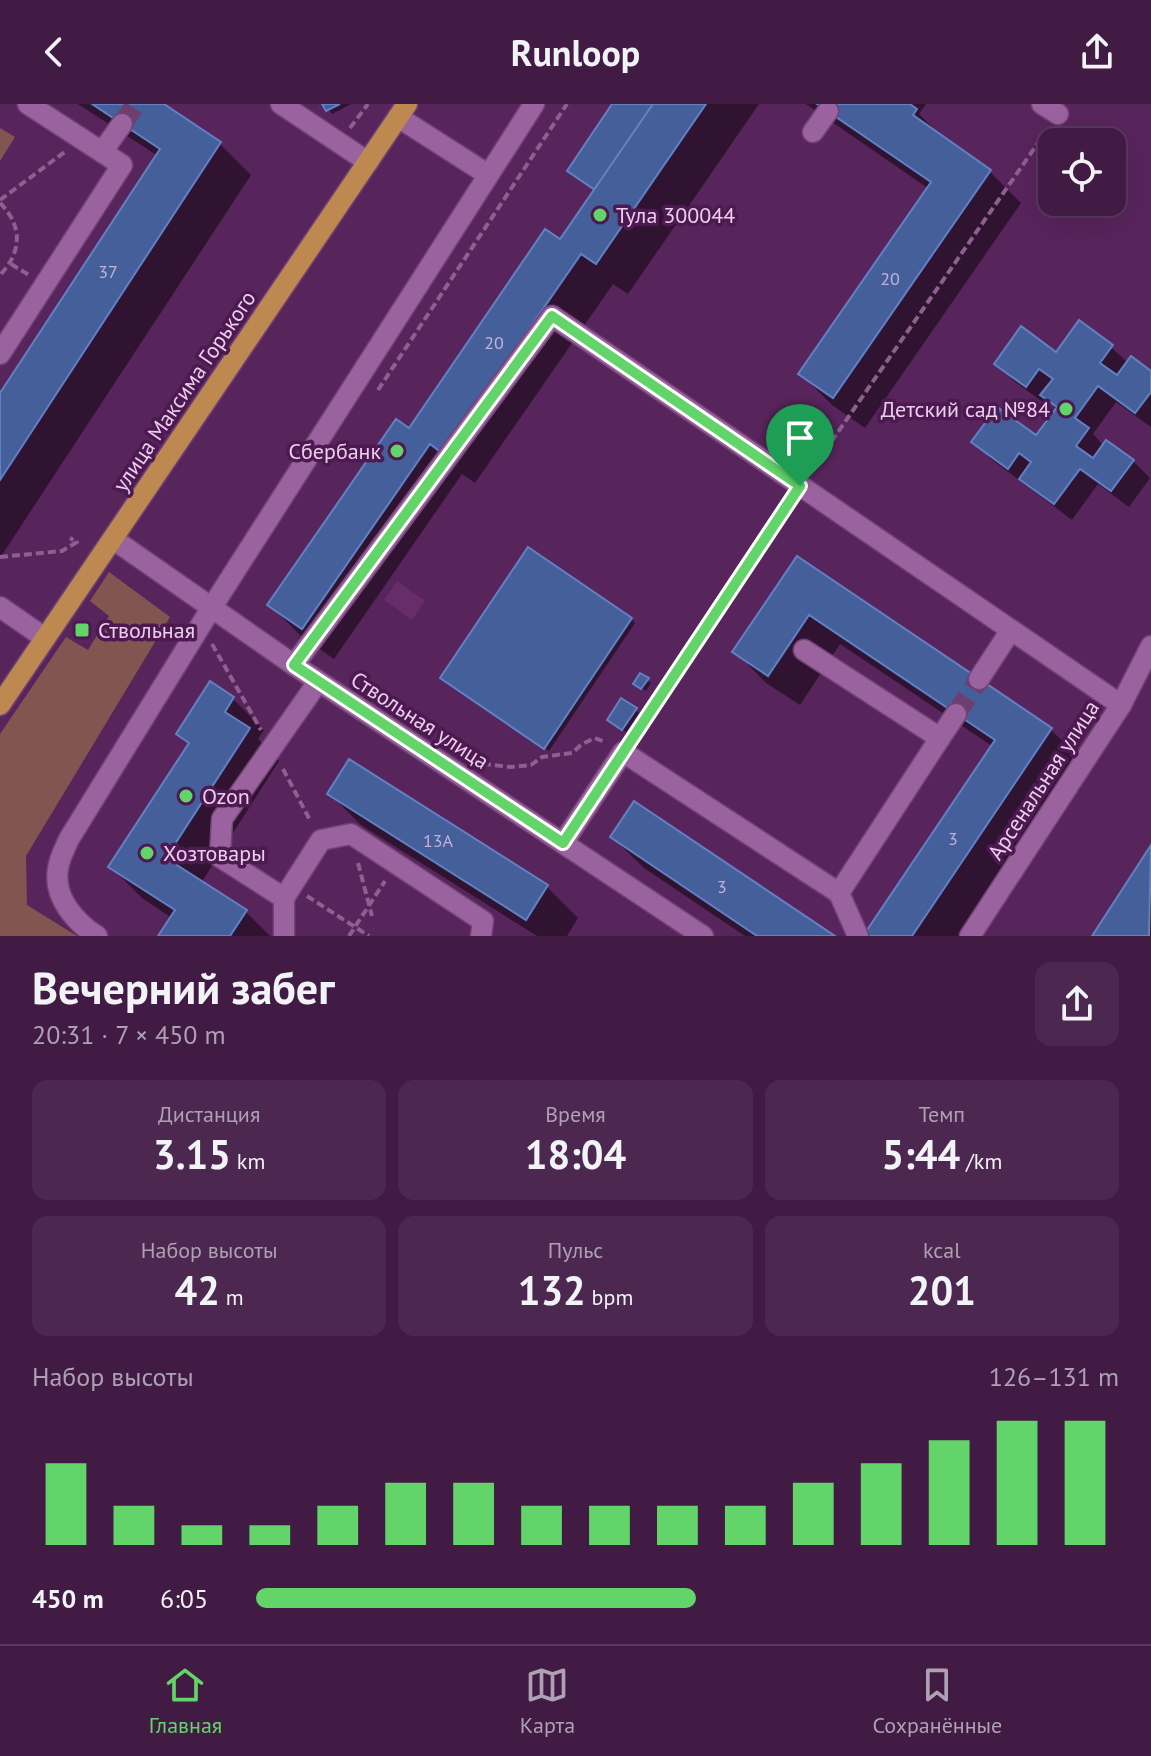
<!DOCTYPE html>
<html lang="ru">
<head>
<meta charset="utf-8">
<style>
	:root { --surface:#421b45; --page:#4c2850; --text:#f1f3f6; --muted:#aea1b3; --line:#5a395e; --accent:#62d469 }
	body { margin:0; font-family:"PT Sans",sans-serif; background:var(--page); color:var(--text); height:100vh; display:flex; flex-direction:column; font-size:30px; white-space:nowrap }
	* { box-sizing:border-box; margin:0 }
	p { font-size:26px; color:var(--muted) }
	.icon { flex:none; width:44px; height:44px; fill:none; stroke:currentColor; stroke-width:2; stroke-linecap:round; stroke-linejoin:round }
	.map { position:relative; height:832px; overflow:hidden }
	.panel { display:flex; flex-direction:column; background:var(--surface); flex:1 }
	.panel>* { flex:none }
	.tools { position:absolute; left:1038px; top:24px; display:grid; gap:16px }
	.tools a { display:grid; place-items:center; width:88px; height:88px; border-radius:16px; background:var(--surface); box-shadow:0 8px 32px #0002,0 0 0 2px var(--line); font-size:40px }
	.pin { position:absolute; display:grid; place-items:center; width:68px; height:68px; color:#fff; margin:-82px -34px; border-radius:50% 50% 50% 0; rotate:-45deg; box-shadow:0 0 8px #0007 }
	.pin .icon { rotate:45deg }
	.round { display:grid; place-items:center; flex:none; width:84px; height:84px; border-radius:16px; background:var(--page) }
	.headline { display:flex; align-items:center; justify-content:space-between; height:136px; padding:0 32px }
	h1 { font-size:44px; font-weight:800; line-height:60px }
	.metrics { display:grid; grid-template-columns:repeat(3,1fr); gap:12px; height:136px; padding:8px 32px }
	.metrics div { display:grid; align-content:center; border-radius:16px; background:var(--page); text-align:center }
	.metrics b { font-size:40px; font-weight:800 }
	.metrics small { font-size:22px; font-weight:400 }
	.metrics p { font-size:22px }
	.chart { height:224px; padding:16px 32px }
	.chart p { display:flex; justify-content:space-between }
	.chart svg { width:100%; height:144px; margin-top:8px; stroke:var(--accent); stroke-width:6 }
	ul { padding:0 32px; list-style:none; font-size:26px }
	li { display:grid; grid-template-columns:128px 96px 1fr; align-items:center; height:60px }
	li i { height:20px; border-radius:10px; background:var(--accent) }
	header { display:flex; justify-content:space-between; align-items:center; height:104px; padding:0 32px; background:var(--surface); font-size:36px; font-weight:800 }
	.tab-bar { display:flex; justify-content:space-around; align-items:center; height:112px; border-top:2px solid var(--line); background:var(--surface); font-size:22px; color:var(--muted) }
	.tab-bar a { display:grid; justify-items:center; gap:4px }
	.tab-bar .selected { color:var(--accent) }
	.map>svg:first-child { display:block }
	.built { fill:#662d6a }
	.green { fill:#825551 }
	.shadow { fill:#0007 }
	.building { fill:#455f9a; stroke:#6281c5; stroke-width:2 }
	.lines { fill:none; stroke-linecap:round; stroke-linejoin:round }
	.minor-tunnel { stroke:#6e3e72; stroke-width:20; stroke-dasharray:20 10; stroke-linecap:butt }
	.minor-casing { stroke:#704274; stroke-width:23 }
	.major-casing { stroke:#704274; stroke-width:23 }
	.path { stroke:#8d6090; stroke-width:4; stroke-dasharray:8 4; stroke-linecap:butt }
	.minor { stroke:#9a629e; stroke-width:20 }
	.major { stroke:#be8951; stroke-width:20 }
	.route-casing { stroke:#fff; stroke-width:16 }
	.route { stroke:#62d469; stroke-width:10 }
	.poi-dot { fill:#62d469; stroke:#4c1950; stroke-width:3 }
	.labels { text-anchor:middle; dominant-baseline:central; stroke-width:7; stroke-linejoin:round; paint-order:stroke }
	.number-label { font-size:18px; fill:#c2b2d9 }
	.poi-label { font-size:22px; fill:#ecceee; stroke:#4c1950; text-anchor:start }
	.street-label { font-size:22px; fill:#ecceee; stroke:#4c1950 }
</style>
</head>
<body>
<header><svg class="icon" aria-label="back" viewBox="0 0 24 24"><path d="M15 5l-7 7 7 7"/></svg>Runloop<svg class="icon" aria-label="share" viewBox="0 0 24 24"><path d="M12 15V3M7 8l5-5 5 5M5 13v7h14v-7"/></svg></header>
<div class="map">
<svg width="1151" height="832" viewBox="0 0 1151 832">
	<rect width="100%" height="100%" fill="#58245c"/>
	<path class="built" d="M397,477L425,497L412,516L384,496Z"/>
	<g class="green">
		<path d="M0,24L15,33L0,57Z"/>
		<path d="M109,468L170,513L26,752L27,801L77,832H0V630L66,533L88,546L109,512L90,497Z"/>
	</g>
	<g class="shadow">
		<path d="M78,0H160L220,40L251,71L0,454V293L158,52Z"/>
		<path d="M325,0H351L332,10Z"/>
		<path d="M615,0H759L628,190L613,180L475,379L462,370L334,555L301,532L270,501L560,138L596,86Z"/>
		<path d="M806,0H926L919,10L946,37L990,68L1021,99L865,324L832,301L801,270L929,85Z"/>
		<path d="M1111,243L1128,259L1151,269V323L1116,298L1093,330L1104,342L1133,357L1150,374L1129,403L1098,380L1072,416L991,355L974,338L1037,334L1058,306L1047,295L1044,299L1014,277L997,260Z"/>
		<path d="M797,455L1050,625L1082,656L964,832H865L992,642L840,540L800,601L766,579L735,547Z"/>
		<path d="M631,515L635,519L549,647L446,578Z"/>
		<path d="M647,576L651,579L646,587L640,583Z"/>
		<path d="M210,580L233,595L264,626L258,635L279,657L201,779L246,808L270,832H161L172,814L142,794L111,763L190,641L178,630Z"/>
		<path d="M635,606L639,609L626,628L613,619Z"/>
		<path d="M330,690L547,783L578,814L567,832H537L361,721Z"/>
		<path d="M612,733L832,832H745L644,764Z"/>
		<path d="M1151,745V832H1094Z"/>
	</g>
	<g class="building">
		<path d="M92,0H164L221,38L0,376V289L160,45Z"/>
		<path d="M322,0H340L326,7Z"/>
		<path d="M612,0H653L595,86L567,67Z"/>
		<path d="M653,0H706L596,160L581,150L443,350L430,340L302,525L267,501L396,315L409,324L545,125L560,135Z"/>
		<path d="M817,0H910L917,5L913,11L991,66L833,294L798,270L931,78Z"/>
		<path d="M1079,216L1113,241L1100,259L1117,271L1131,252L1151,267V288L1135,309L1098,282L1075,314L1089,324L1076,342L1093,354L1106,336L1134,356L1111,387L1080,365L1054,400L1019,375L1031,358L1019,349L1008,365L971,338L997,303L1036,331L1057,303L1040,291L1053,275L1039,265L1026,283L994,260L1021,222L1056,248Z"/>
		<path d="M528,443L632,514L544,645L440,574Z"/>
		<path d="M797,452L1052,624L912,832H863L995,636L809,511L768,572L732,548Z"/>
		<path d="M640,569L649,574L641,585L633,580Z"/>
		<path d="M210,577L234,593L225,608L250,624L166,754L247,806L230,832H158L175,806L108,763L189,639L176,630Z"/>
		<path d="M621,594L637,604L622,626L607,616Z"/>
		<path d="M349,655L548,781L526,816L327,690Z"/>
		<path d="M634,697L835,832H757L610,733Z"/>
		<path d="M1151,741L1149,832H1092Z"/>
	</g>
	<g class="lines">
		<g class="minor-tunnel">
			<path d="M122,20L136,0"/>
			<path d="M956,610L979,575"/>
		</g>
		<defs>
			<g id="minor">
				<path d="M281,0L368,58"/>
				<path d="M1042,0L1058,10"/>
				<path d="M398,13L487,70"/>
				<path d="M813,28L828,7"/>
				<path d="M102,48L122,20"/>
				<path d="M0,250L122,61L28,0"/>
				<path d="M113,435L294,561L703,832"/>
				<path d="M0,503L45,534"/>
				<path d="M294,561L552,212L1121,601"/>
				<path d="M979,575L1011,526"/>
				<path d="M318,578L222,715L220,753L284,794L321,736L351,730L483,817L481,832"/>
				<path d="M940,634L956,610"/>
				<path d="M563,739L623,648L839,789L940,634L804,546"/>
				<path d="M839,789L858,832"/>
				<path d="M284,794V832"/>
				<path d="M97,832C75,818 53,793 58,765C59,755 65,744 69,735L212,503L534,0"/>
				<path d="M970,832L1121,601L1151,542"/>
			</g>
			<path id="major" d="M0,601L407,0"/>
		</defs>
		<use href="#minor" class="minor-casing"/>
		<use href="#major" class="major-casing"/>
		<g class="path">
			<path d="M350,24L368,0"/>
			<path d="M0,96L66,47"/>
			<path d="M0,99C23,122 22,148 0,171"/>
			<path d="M11,160L29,171"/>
			<path d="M378,286L567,0"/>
			<path d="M811,367L1047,26"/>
			<path d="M0,453L62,447L77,438L70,434"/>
			<path d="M212,540L261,626"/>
			<path d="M633,633L790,397"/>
			<path d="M483,660L511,663L531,661L542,653L572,649L582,640L595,634L605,638"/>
			<path d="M283,665L311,718"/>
			<path d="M358,759L372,812"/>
			<path d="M307,792L369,832"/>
			<path d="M349,832L385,777"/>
		</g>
		<use href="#minor" class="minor"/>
		<use href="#major" class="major"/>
	</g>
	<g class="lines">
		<defs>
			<path id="route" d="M552,212L800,382L563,739L294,561Z"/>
		</defs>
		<use href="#route" class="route-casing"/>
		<use href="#route" class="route"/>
	</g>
	<g class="poi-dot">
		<circle cx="600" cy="111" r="8"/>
		<circle cx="1066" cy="305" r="8"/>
		<circle cx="397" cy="347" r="8"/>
		<rect x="74" y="518" width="16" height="16" rx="4"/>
		<circle cx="186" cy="692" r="8"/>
		<circle cx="147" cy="749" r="8"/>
	</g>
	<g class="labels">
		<g class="number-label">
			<text x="108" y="167">37</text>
			<text x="890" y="174">20</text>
			<text x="494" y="238">20</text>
			<text x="953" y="734">3</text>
			<text x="438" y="736">13А</text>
			<text x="722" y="782">3</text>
		</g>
		<g class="poi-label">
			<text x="616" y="111">Тула 300044</text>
			<text x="1050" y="305" text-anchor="end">Детский сад №84</text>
			<text x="381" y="347" text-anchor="end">Сбербанк</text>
			<text x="98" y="526">Ствольная</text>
			<text x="202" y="692">Ozon</text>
			<text x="163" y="749">Хозтовары</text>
		</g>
		<g class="street-label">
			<text transform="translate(184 287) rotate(-56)">улица Максима Горького</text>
			<text transform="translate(420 616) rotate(33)">Ствольная улица</text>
			<text transform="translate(1043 676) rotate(-57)">Арсенальная улица</text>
		</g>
	</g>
</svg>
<div class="tools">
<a><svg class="icon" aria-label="locate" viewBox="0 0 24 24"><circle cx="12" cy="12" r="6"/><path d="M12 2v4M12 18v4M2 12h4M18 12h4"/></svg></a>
</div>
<div class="pin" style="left:800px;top:382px;background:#1e9e55"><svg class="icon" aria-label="arrive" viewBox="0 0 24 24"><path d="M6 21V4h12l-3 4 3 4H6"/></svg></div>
</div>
<section class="panel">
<div class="headline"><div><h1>Вечерний забег</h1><p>20:31 · 7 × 450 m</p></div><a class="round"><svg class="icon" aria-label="share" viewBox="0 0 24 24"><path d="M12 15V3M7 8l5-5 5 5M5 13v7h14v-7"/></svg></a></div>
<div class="metrics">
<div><p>Дистанция</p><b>3.15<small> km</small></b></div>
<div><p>Время</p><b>18:04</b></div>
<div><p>Темп</p><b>5:44<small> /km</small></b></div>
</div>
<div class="metrics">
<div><p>Набор высоты</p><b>42<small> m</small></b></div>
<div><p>Пульс</p><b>132<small> bpm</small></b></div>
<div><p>kcal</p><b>201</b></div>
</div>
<div class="chart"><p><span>Набор высоты</span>126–131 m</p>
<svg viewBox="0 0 160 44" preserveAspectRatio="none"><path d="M5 44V19M15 44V32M25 44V38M35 44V38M45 44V32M55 44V25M65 44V25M75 44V32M85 44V32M95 44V32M105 44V32M115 44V25M125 44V19M135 44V12M145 44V6M155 44V6"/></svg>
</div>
<ul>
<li><b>450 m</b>6:05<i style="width:51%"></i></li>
</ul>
</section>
<nav class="tab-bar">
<a class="selected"><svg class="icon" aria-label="home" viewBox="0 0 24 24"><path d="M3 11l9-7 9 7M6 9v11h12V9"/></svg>Главная</a>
<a><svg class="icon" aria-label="map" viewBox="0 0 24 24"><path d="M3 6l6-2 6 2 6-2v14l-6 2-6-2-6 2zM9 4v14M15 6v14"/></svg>Карта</a>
<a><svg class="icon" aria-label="saved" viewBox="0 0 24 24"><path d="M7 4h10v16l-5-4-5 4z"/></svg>Сохранённые</a>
</nav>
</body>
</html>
